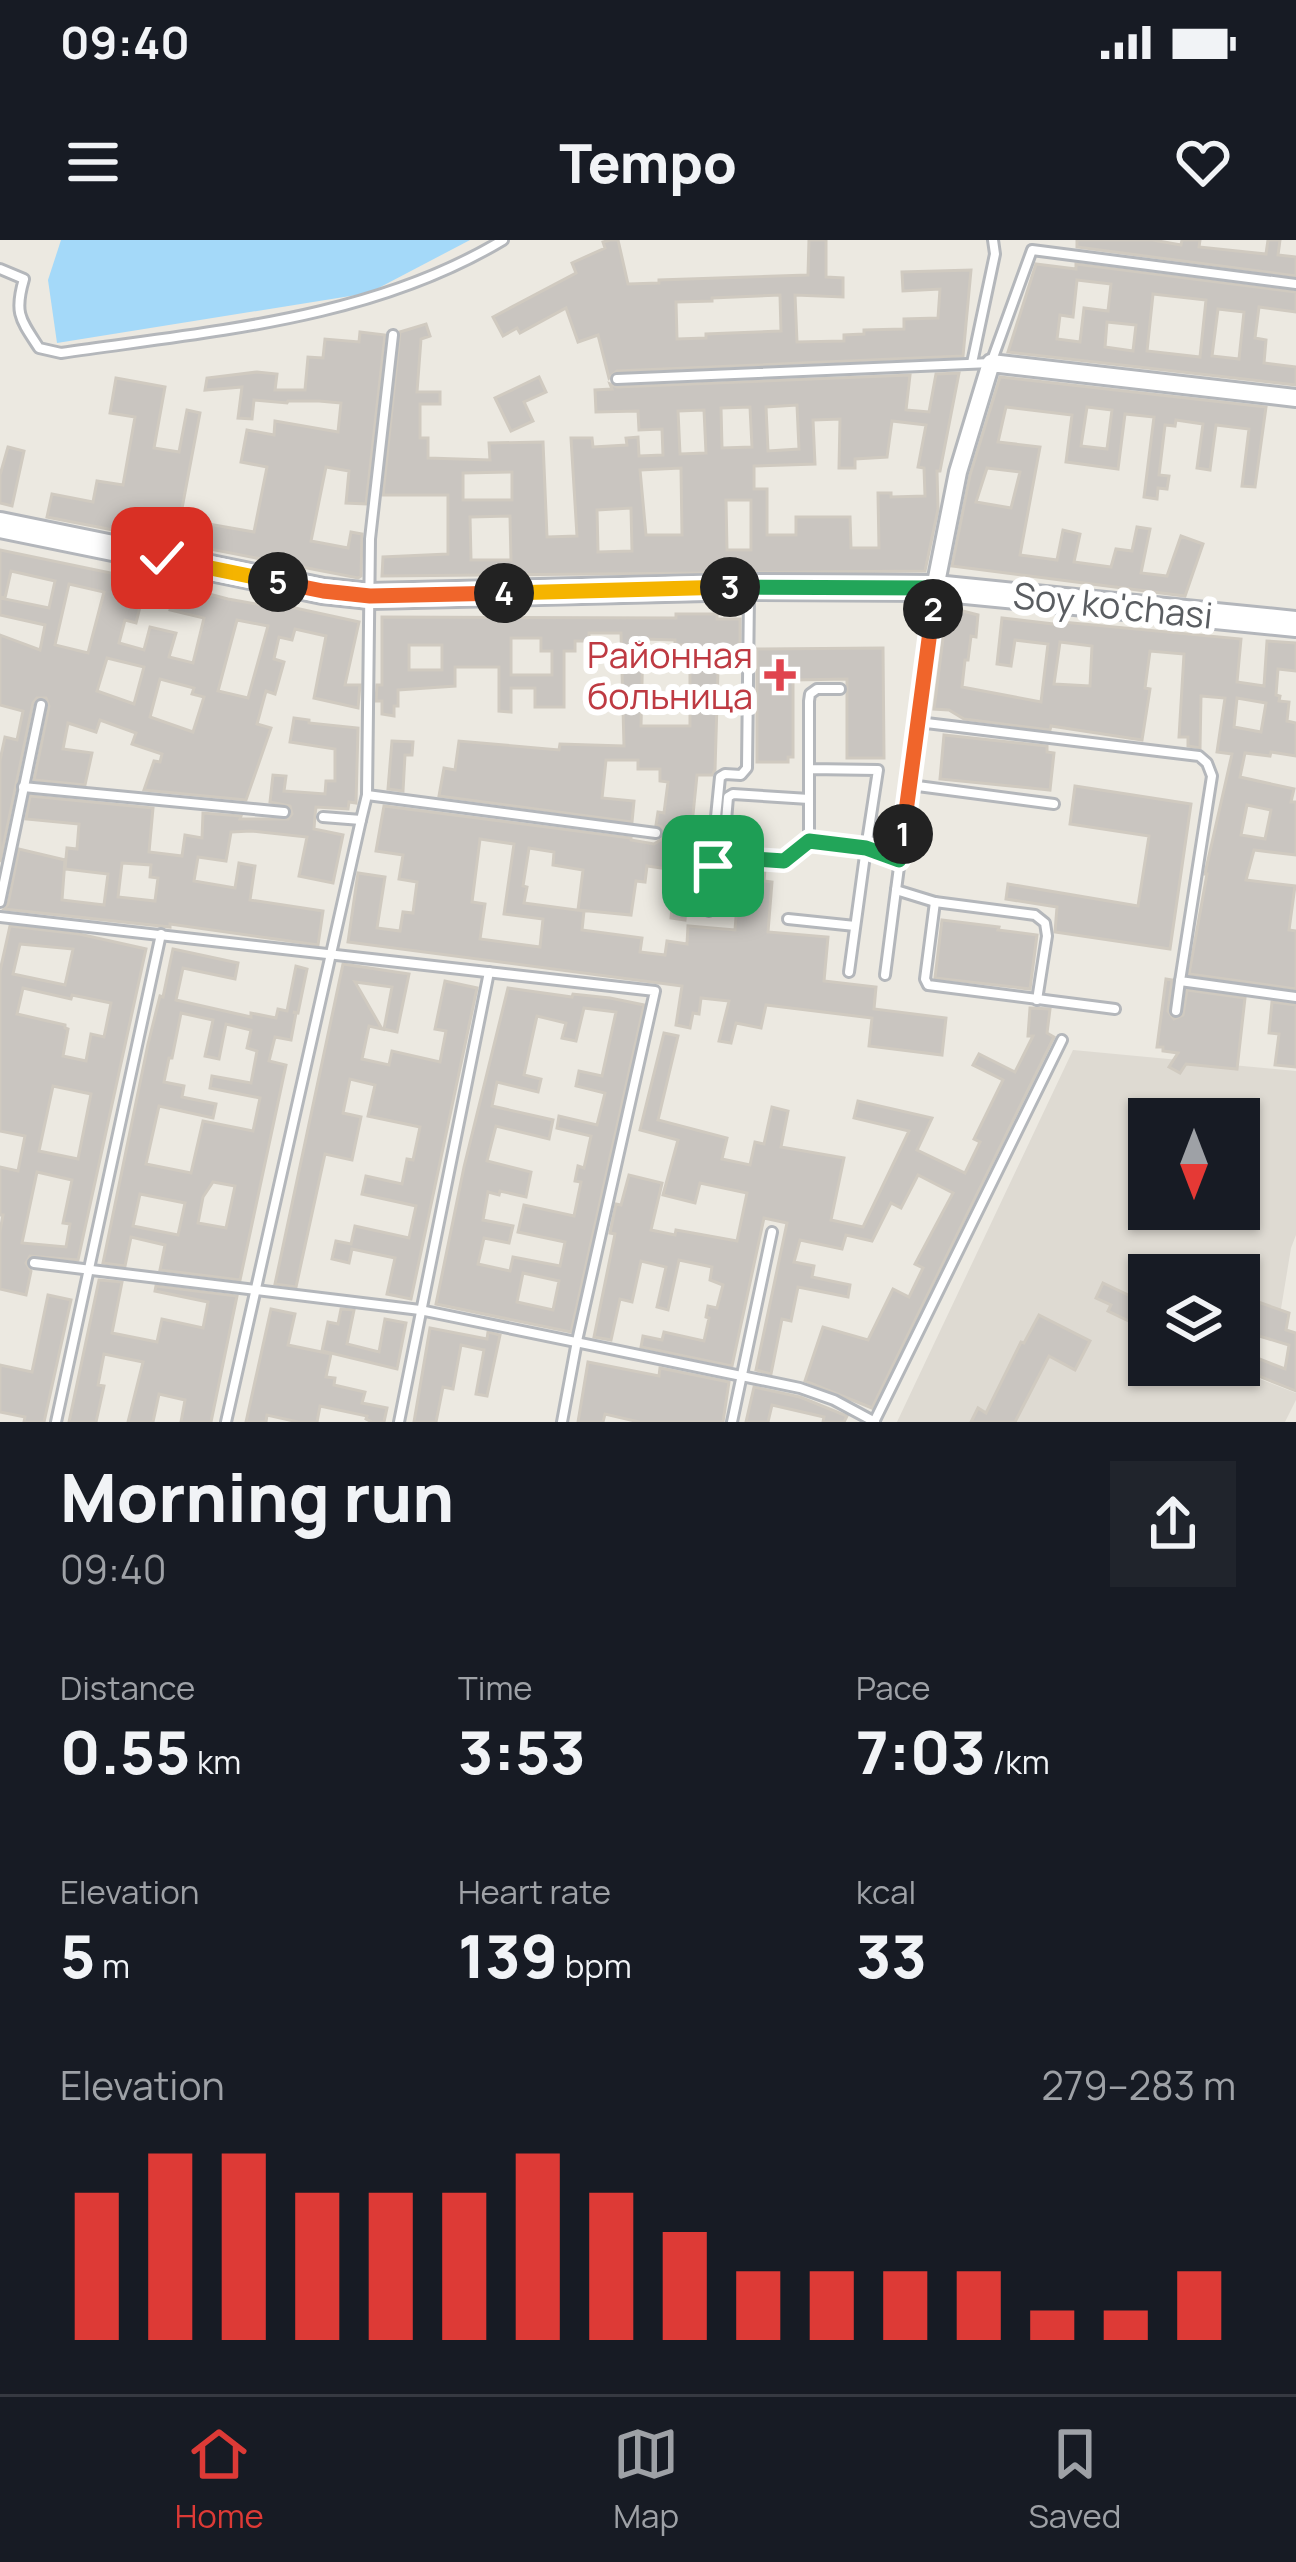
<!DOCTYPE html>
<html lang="en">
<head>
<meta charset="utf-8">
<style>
	:root { --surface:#171b24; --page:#20242c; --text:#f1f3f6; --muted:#9ea1a6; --line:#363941; --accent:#dd3a36 }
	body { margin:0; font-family:Manrope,sans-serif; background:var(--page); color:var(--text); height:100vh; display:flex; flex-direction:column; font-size:45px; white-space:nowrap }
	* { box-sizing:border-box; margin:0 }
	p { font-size:39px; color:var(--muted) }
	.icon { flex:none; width:66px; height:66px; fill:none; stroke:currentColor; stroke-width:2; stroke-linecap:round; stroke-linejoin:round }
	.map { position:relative; height:1182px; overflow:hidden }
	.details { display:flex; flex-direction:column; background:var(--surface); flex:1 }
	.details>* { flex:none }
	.needle { width:78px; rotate:180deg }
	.fabs { position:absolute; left:1128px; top:858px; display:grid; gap:24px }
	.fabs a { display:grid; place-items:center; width:132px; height:132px; border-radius:0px; background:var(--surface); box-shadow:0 3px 9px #0004; font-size:60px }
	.pin { position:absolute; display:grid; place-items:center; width:102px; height:102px; color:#fff; margin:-51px; border-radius:24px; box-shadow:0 6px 18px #0006 }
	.km { position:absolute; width:60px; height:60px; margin:-30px; border-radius:50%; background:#222; color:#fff; font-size:33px; line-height:60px; text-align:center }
	.round { display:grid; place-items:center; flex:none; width:126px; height:126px; border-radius:0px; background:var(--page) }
	.overview { display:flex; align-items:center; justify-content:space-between; height:204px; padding:0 60px }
	h1 { font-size:66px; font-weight:800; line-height:90px }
	.metrics { display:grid; grid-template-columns:repeat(3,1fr); gap:18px; height:204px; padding:12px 60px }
	.metrics div { display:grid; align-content:center }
	.metrics b { font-size:60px; font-weight:800 }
	.metrics small { font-size:33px; font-weight:400 }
	.metrics p { font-size:33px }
	.chart { height:336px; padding:24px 60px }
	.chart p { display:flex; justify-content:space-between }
	.chart svg { width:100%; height:216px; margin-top:12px; stroke:var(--accent); stroke-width:6 }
	.status { display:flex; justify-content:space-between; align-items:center; height:84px; padding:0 60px; background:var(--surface); direction:ltr }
	.status svg { height:33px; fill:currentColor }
	header { display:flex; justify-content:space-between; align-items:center; height:156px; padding:0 60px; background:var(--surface); font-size:54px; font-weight:800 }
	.tabs { display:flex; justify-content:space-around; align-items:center; height:168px; border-top:3px solid var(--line); background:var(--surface); font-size:33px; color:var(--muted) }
	.tabs a { display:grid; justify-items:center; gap:6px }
	.tabs .selected { color:var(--accent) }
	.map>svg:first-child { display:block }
	.education { fill:#dedad2; fill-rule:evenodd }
	.water { fill:#a4d9f9 }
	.building { fill:#c9c5c0; stroke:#d0cac0; stroke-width:3; fill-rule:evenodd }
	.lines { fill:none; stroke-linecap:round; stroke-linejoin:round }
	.service-casing { stroke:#b4b7bb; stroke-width:14 }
	.minor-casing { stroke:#b4b7bb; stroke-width:22 }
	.secondary-casing { stroke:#b3b6bb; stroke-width:30 }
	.service { stroke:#fff; stroke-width:8 }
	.minor { stroke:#fff; stroke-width:16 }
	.secondary { stroke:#fff; stroke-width:24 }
	.split-1-casing { stroke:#fff; stroke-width:24 }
	.split-2-casing { stroke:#fff; stroke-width:24 }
	.split-3-casing { stroke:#fff; stroke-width:24 }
	.split-4-casing { stroke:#fff; stroke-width:24 }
	.split-5-casing { stroke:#fff; stroke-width:24 }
	.split-6-casing { stroke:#fff; stroke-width:24 }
	.split-1 { stroke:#22a559; stroke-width:15 }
	.split-2 { stroke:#f0652b; stroke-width:15 }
	.split-3 { stroke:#22a559; stroke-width:15 }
	.split-4 { stroke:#f5b400; stroke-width:15 }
	.split-5 { stroke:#f0652b; stroke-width:15 }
	.split-6 { stroke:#f5b400; stroke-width:15 }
	.health-dot { fill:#e0444e; stroke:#fff; stroke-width:4.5 }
	.labels { text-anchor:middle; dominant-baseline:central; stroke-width:12; stroke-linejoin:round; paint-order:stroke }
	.street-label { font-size:36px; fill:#5a5d61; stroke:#fff }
	.health-label { font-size:36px; fill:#be3a42; stroke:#fff; text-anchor:end }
</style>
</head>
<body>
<div class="status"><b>09:40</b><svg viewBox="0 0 49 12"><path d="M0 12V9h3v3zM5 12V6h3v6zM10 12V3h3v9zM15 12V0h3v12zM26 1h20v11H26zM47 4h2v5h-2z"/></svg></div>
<header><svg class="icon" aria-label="menu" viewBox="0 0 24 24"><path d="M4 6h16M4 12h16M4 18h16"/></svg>Tempo<svg class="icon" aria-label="heart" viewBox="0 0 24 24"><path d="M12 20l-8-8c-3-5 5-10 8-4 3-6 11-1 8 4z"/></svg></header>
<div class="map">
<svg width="1296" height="1182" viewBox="0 0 1296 1182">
	<rect width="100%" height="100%" fill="#ece9e1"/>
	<path class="education" d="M1073,810L1296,831V995L1291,1008L1278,1087L1239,1074V1035H1149V1125H1223L1296,1153V1160L1285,1182H897ZM1149,879H1239V969H1149Z"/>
	<path class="water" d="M61,0H470L369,53L57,103L48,40Z"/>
	<g class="building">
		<path d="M610,0H618L628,44L659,43V40L808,35L809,0H826V37L843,38V57L795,55L797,102L844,101V95L864,94V90L904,89V79L938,78L940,49L903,51L902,32L971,30L963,116L617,131L609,138L598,95L578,102L566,68L520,93L517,88L503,96L493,77L576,33L572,23L605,8L603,2ZM780,55L781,91L706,94V98L677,99L676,62L712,61V58Z"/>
		<path d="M1077,0H1153L1181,5L1182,0H1200L1199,7L1266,14L1268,0H1280L1278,15L1296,17V36L1077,7Z"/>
		<path d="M1036,24L1076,29V24L1296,52V72L1259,67L1255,98L1266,100L1264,123L1296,127V145L1008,112ZM1077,40L1111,44L1108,71L1084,68L1080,102L1057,99L1060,75L1073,77ZM1153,54L1206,60L1200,117L1147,111ZM1218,69L1244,72L1239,119L1212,116ZM1107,82L1136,85L1133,111L1105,107Z"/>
		<path d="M426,84L430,96L421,99L417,152H440V164H420V198H428V218L490,220L489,203L543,202L547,297L577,296L571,198H592L593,207L627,205L626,198L638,197L639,216L663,215L662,189L639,190L638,171L596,172L595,150L612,149L610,144L617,147L910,135L906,170L929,172L936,134L959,133L940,231H937L938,269L925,331L382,336L383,317L448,314V255H383L400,92ZM797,165L799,209L768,211L766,167ZM750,167L752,207L722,208L721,168ZM704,170L706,213L680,214L678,171ZM840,179L839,228H855V219L887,217L892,181L926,185L918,227L924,228L925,256L891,257V253H878L879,308H851L850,277H796V295H767V249H754V226L815,224L813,180ZM681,228L682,295H646L640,230ZM512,232V260H463V233ZM726,260H751V310H727ZM631,268L632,311L598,312L597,270ZM510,276L511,320H471L470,277Z"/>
		<path d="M360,92L385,95L366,264L346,263L349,231L326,227L311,301L348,308L351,292L362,294L361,336L358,338L47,277L52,254L93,262L97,241L123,245L135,177L110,173L116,138L165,147L154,208L179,212L187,170L200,173L180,279L254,292L267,227L241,222L247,190L274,195L275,181L338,192L341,163L319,161H288L287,163L254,160L252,179L238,178L242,147L205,150L207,138L257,132L277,134L275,150H305L308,117L323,118L325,99L359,102Z"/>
		<path d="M539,137L546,152L524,162L533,181L511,191L495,158Z"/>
		<path d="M1000,137L1266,167L1255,247L1242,246L1249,189L1216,185L1210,230L1197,228L1203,184L1176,180L1175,186L1165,185L1159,235L1169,236L1167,249L1158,248L1157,259L1144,257L1154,177L1125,174L1118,229L1066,222L1072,175L1006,167L998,202L1040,207L1020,315L1057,320L1063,290L1080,294L1074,322L1111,327L1116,309L1132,311L1137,287L1150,289L1141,333L1167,336L1181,296L1203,304L1185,356L952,326L970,235ZM1087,167L1112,170L1107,209L1081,206ZM987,228L1020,232L1011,268L976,262Z"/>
		<path d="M8,207L24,211L12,266L0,263V235Z"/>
		<path d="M0,310L120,335L121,331L228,359L285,369L286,366L359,382L345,445H360L358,468L314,458L326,396L295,389L292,400L279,397L274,419L284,422L275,454L266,451L257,484L271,488L246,560L144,550L154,521L160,522L162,514L132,504L136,493L100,480L96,492L68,483L63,509L92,513L85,545L34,540L49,466L46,458H37L33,463L0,622V520L5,497L17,500L23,471L0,465V395L40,410L45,385L0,375V358L49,368L55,341L11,331L5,358L0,357ZM69,344L104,352L88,413L55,405ZM144,351L173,358L170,370L204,378L193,423L169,417L176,393L150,387L144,410L119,403L125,380L136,383ZM237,380L268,386L248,458L218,451ZM107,418L144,427L134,464L97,451ZM160,439L194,448L192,454L204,457L193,492L150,477Z"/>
		<path d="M947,367L978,375L976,397L971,396L968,420H965L962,447L1041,462L1048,404L1015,400L1011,426L997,424L1002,378L1062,385L1063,382L1241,399L1237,442L1264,446L1267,401L1296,403V431L1278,429L1276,455L1280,456L1279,461L1289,462L1287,481L1296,483V516L1271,512L1270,516L1245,513L1240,537L1294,549L1291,562H1296V615L1254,610L1246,640L1295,646L1289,690L1296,691V749L1189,734L1207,634H1205L1206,629L1232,514L1217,512L1225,458L1201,456L1200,508L1188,506V497H1179L1184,414L1150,411L1145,448L1150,449L1142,500L1051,486L1050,490L964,479L949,470L934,469ZM1060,402L1092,406L1090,446L1054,444ZM1237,458L1266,463L1261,492L1234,487ZM1247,565L1271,570L1265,599L1241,595Z"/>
		<path d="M676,374H717V379H740V430H718L715,530L712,535H697L691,594L706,595L703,629L690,628L685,680L671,678L676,630L647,626L645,642L636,641L631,675L578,670L583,630L553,625L554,612L529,608L523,646L527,647L524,663L584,671L582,690L642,698L640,712L665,715L667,701L687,704L688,686L735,690L739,639L747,640L748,628L765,629L764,641L772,642L768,692L828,697L824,741L876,747L874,769L946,778L942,815L869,806L872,778L766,765L761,788L736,783L731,803L719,801L729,761L701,758L699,774L693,773L690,788L676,785L682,746L348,702L358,633L385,637L377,688L400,691L403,672L413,673L417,642L399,639L403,615L376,611L384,566L631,598V600L654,604L662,599L664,593L662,587L656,585L658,572L664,573L668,542L660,541V529H638V520H606L602,558L634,561L632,582L439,556L444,528L455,530L459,501L559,510L560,504L624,506L621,393H589V401H575V411H564V467H535V448H511V472L499,471V427H455V446L398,450V466H394V476L382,474V461H376L377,445H382V377L676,378ZM511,398H541V411H552V435H511ZM643,399L675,400V405H690V486H641ZM409,405H442V430H409ZM480,599L514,604L504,674L543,679L540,707L480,699L485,664L472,662Z"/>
		<path d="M883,408L884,518H847V439L793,440V517H788V522H757V409Z"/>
		<path d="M294,478L309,480V483L358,488L356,563L349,562L348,569L316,567L315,575L314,589L343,595L333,643L299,636L307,597L251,591L231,592L226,621L198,617L194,641L235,648L239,623L255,626L250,660L323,671L318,705L170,684V687L4,669L8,664L19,609L65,620L62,660L104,665L108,634L65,629L67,608L77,609L79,584L26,579L30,556L153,568L149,612L182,616L185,595L202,598L203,573L241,576L240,579H288L292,574L290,566L270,562L273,535L286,536L284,551L325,554L326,541H335V509L290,502ZM122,623L151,625L150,637L158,638L155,661L118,657Z"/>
		<path d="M944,495L1047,506V512L1054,513L1050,550L940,539Z"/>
		<path d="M392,501L413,502L412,515H405L403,551L388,549Z"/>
		<path d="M1075,546L1191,564L1170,709L1055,692L1057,667L1006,659L1008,644L1138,666L1149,596L1070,584Z"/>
		<path d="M942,680L999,687L998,690L1037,695L1030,749L935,738Z"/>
		<path d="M10,686L79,694L146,709L78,1020L30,1016L26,1023L31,1031L26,1055L0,1049V991L3,975H0V927L18,931L25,896L0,891V731ZM20,704L73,709L65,745L13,734ZM23,748L71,759L72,755L111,763L104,797L91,794L86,821L63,816L68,789L65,788V785L17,774ZM53,846L91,854L78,919L39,911ZM37,932L72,940L63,983L70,984L66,1007L22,1003Z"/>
		<path d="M173,709L238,723L235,739L183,728L176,760L251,777V773L276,778L278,769L287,771L296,726L307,729L298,773L293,772L296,773L291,800L275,797L269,821L286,825L240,1040L160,1030L165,1005L131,997L125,1026L103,1023L148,804L160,756L163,757ZM181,773L213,780L205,816L219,819L226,784L251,790L247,808L257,811L251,843L212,836L210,848L260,858L253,891L203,881L191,933L146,924L159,866L213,878L216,864L182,857L184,846L164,842L169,818H172ZM213,942L235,946L226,988L198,983L203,957ZM140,954L185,963L178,995L133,986Z"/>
		<path d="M343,724L409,734L397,792L384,789L392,747L355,742L382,789L369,786L362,819L389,825L392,811L440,822L446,791L435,789L445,741L477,748L411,1059L387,1054L395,1018L352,1009L349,1023L332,1019L336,1001L351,1004L355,986L409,998L416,966L362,954L366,936L402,944L407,919L413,920L420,887L368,876L375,845L350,839L343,873L361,877L352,920L325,914L296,1047L275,1044Z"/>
		<path d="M1166,739L1172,740L1168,771L1174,779L1183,775L1187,750L1245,758L1237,829L1186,824L1180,833L1169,827L1178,813L1163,811V807H1157Z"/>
		<path d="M508,748L572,757L573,754L610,758L644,765L571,1092L436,1064L464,927ZM584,768L616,772L602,836L579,831L576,846L605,853L597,885L559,876L557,888L591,896L584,928L578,926L575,941L581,942L574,976L524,965L518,992L565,1002L560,1026L513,1017L510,1031L478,1024L484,998L509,1003L513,986L483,980L488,952L499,955L500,951L526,957L531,932L487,921L496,886L549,899L553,880L492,866L497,842L538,852L541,839L524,835L537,776L566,783L562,798L576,801ZM523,1033L559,1041L553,1070L517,1062Z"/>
		<path d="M1272,762L1296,765V827L1275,825L1279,794L1269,793Z"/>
		<path d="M1030,768L1050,769L1047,793L1054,797L872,1168L805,1141L823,1087L868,1100L893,1049L909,1057L923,1028L915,1024L953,953L918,935L901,968L891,963L872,1001L846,995L842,1009L800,1000L794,1022L814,1026L812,1037L850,1045L848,1057L798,1047L791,1081L782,1079L771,1134L756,1130L787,983L764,978L732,1126L641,1107L643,1096L662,1100L664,1092L704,1101L709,1078L706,1077L708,1066L717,1068L723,1045L710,1040L712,1027L679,1020L668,1070L657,1067L666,1027L641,1021L632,1062L620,1059L611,1100L594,1097L615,994L610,993L616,964L621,965L629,935L662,943L651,990L675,995L676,990L737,1001L747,953L700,943L695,963L663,955L678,900L640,890L664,793L678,796L658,880L727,898L722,919L750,925L755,902L764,904L772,867L788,871L781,907L844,918L831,980L863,987L909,891L854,878L858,861L932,878L917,910L965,933L980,902L974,899L1003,840L973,825L979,814L1015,832L1033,796H1028Z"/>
		<path d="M99,1040L122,1042L112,1093L157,1102L162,1079L203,1088L208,1062L155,1051L156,1046L237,1056L211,1182H181L185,1160L159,1154L153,1182H128L143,1122L104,1114L98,1145L104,1146L96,1182H69Z"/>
		<path d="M1103,1043L1149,1065V1087L1138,1082L1137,1085L1108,1071L1111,1065L1096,1058Z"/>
		<path d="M48,1055L71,1060L44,1182H24L25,1177L0,1172V1125L32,1132Z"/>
		<path d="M1244,1057L1289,1073L1286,1090L1296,1093V1151L1239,1128V1111L1285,1129L1289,1105L1239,1090V1070Z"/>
		<path d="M271,1069L295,1074L288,1105L331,1114L326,1137L335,1138L334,1145L365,1152L362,1163L387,1168L384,1182H372L366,1179L367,1176L320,1166L317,1182H298L267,1175L266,1182H246Z"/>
		<path d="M341,1069L354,1070L347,1104L379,1112L385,1079L406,1083L397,1129L322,1111L328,1082L338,1084Z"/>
		<path d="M1039,1075L1090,1101L1075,1130L1049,1116L1015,1182H971L978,1168L986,1173L1021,1102L1024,1103Z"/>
		<path d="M430,1088L487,1099L488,1092L500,1095L487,1156L476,1154L484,1110L461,1105L453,1149L443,1147L436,1182H414Z"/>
		<path d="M588,1122L659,1136L660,1128L729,1142L723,1182H639L605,1174L603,1182H578Z"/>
		<path d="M754,1147L800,1157L847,1176L844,1182H823L824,1177L772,1165L768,1182H746Z"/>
	</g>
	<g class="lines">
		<defs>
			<g id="service">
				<path d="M0,29L24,39C14,73 20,79 39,108L61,113C211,91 370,80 503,0"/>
				<path d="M972,123L995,14L993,0"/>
				<path d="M617,139L991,123L1032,10L1296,44"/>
				<path d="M934,355L918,482L1199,516L1207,523L1212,536L1180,741L1296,757"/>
				<path d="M918,482L896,650L935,662L1035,675L1045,683L1047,696L1037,760"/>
				<path d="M809,529L878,530L866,608L809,601V461L810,454L817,449H840"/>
				<path d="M910,545L1054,564"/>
				<path d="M23,547L284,572"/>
				<path d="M367,555L656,593"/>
				<path d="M809,559L733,554L728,557L723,617L784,621L809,601"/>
				<path d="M323,577L361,580L367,555L370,299L393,95"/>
				<path d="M715,587L720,537L725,534L741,535L747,528L749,354"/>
				<path d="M0,662L41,465"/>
				<path d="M935,662L925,739L928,745L1115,769"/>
				<path d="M709,671L713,626L723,617"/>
				<path d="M0,677L655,751L577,1101L562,1182"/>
				<path d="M788,679L855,686"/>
				<path d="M849,732L866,608L899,620"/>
				<path d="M885,735L896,650"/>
				<path d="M1176,771L1180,741"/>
				<path d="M34,1023L420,1070L800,1148L834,1160L875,1182"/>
				<path d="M56,1182L161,694"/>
				<path d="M226,1182L361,580"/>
				<path d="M399,1182L489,732"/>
				<path d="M732,1182L772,992"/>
				<path d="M874,1182L1062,800"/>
			</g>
			<path id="minor" d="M935,348L958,232L991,123L1296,158"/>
			<path id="secondary" d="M0,285L323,351L370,356L749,347L935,348L1296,384"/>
		</defs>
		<use href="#service" class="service-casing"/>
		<use href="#minor" class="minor-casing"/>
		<use href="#secondary" class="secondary-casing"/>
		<use href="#service" class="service"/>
		<use href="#minor" class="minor"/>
		<use href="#secondary" class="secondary"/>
	</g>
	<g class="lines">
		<defs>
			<path id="split-1" d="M713,626L723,617L784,621L809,601L866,608L899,620L903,594"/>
			<path id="split-2" d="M903,594L933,369"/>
			<path id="split-3" d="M730,347L935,348L933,369"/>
			<path id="split-4" d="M504,353L730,347"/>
			<path id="split-5" d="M278,342L323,351L370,356L504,353"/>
			<path id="split-6" d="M162,318L278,342"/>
		</defs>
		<use href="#split-1" class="split-1-casing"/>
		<use href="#split-2" class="split-2-casing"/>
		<use href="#split-3" class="split-3-casing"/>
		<use href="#split-4" class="split-4-casing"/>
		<use href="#split-5" class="split-5-casing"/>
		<use href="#split-6" class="split-6-casing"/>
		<use href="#split-1" class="split-1"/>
		<use href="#split-2" class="split-2"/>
		<use href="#split-3" class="split-3"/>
		<use href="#split-4" class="split-4"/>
		<use href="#split-5" class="split-5"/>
		<use href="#split-6" class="split-6"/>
	</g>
	<path class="health-dot" d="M774 417h12v12h12v12h-12v12h-12v-12h-12v-12h12z"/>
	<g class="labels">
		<g class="street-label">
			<text transform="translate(1113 365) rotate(6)">Soy ko'chasi</text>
		</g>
		<g class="health-label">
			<text x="753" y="414">Районная<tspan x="753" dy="41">больница</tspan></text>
		</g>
	</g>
</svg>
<div class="fabs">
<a><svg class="needle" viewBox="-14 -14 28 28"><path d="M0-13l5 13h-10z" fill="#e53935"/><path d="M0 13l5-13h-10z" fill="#9ea1a6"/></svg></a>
<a><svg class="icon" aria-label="layers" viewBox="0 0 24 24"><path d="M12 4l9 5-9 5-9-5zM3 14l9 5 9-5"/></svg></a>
</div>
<div class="pin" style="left:713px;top:626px;background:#1e9e55"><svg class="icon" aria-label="arrive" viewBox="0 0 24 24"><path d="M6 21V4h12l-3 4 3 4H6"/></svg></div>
<div class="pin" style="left:162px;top:318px;background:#d93025"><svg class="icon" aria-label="check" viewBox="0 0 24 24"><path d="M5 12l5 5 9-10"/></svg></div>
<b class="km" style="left:903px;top:594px">1</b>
<b class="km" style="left:933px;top:369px">2</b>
<b class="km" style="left:730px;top:347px">3</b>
<b class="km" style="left:504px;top:353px">4</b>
<b class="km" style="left:278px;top:342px">5</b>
</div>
<section class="details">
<div class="overview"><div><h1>Morning run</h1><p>09:40</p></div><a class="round"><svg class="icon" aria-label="share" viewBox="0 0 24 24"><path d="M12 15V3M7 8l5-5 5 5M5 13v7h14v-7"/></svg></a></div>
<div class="metrics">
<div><p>Distance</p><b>0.55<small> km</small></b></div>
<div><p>Time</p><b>3:53</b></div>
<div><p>Pace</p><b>7:03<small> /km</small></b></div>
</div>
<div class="metrics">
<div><p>Elevation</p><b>5<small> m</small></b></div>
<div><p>Heart rate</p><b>139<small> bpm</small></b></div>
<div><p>kcal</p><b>33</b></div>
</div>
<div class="chart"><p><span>Elevation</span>279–283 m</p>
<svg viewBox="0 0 160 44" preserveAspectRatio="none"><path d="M5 44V14M15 44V6M25 44V6M35 44V14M45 44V14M55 44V14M65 44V6M75 44V14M85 44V22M95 44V30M105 44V30M115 44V30M125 44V30M135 44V38M145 44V38M155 44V30"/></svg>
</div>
</section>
<nav class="tabs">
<a class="selected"><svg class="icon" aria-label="home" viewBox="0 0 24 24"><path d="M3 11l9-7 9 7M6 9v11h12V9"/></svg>Home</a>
<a><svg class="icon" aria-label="map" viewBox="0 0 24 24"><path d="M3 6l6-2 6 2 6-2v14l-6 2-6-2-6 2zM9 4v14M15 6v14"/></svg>Map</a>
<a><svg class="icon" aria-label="saved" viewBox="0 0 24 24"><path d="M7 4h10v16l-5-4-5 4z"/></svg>Saved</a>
</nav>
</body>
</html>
